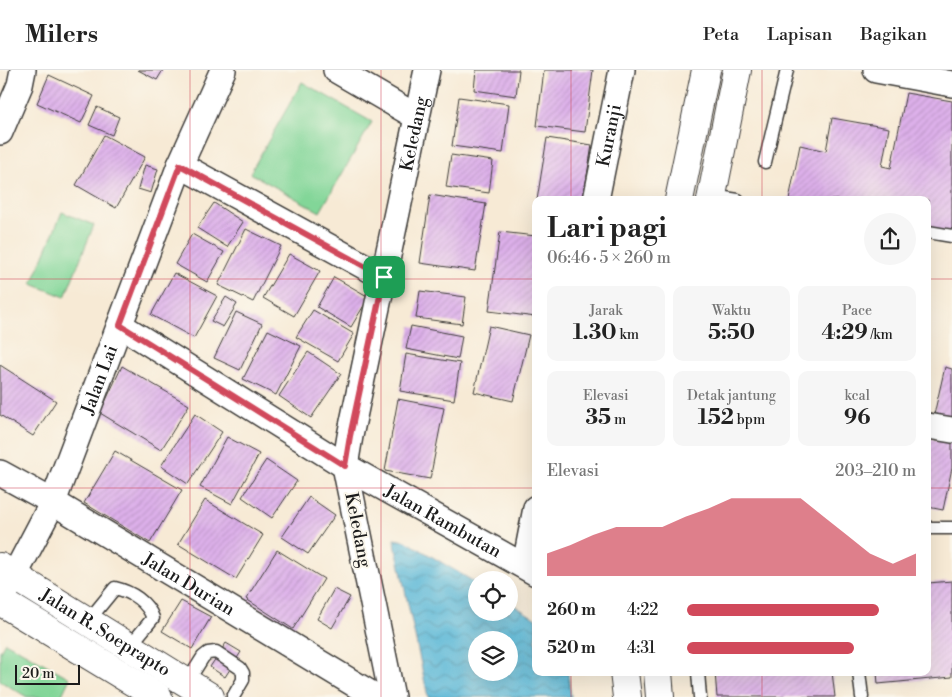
<!DOCTYPE html>
<html lang="id">
<head>
<meta charset="utf-8">
<style>
	:root { --surface:#fff; --page:#f6f6f6; --text:#222; --muted:#767676; --line:#e0e0e0; --accent:#d1495b }
	body { margin:0; font-family:"Libre Bodoni",serif; background:var(--page); color:var(--text); height:100vh; display:flex; flex-direction:column; font-size:19px; white-space:nowrap }
	* { box-sizing:border-box; margin:0 }
	p { font-size:16px; color:var(--muted) }
	.icon { flex:none; width:28px; height:28px; fill:none; stroke:currentColor; stroke-width:2; stroke-linecap:round; stroke-linejoin:round }
	.map { position:relative; flex:1; overflow:hidden }
	.panel { position:absolute; left:532px; top:126px; width:399px; height:480px; display:flex; flex-direction:column; background:var(--surface); border-radius:10px; box-shadow:0 5px 20px #0002 }
	.panel>* { flex:none }
	.tools { position:absolute; left:468px; top:501px; display:grid; gap:10px }
	.tools a { display:grid; place-items:center; width:50px; height:50px; border-radius:50%; background:var(--surface); box-shadow:0 5px 20px #0002; font-size:25px }
	.scale { position:absolute; left:15px; bottom:12px; width:65px; box-sizing:border-box; padding-left:5px; border:2px solid #1c1c1c; border-top:0; font-size:14px; line-height:18px; white-space:nowrap; color:#1c1c1c; -webkit-text-stroke:4px #fbf7ec; paint-order:stroke }
	.pin { position:absolute; display:grid; place-items:center; width:42px; height:42px; color:#fff; margin:-21px; border-radius:10px; box-shadow:0 2px 8px #0006 }
	.round { display:grid; place-items:center; flex:none; width:52px; height:52px; border-radius:26px; background:var(--page) }
	.summary { display:flex; align-items:center; justify-content:space-between; height:85px; padding:0 15px }
	h1 { font-size:28px; font-weight:700; line-height:38px }
	.metrics { display:grid; grid-template-columns:repeat(3,1fr); gap:8px; height:85px; padding:5px 15px }
	.metrics div { display:grid; align-content:center; border-radius:10px; background:var(--page); text-align:center }
	.metrics b { font-size:21px; font-weight:700 }
	.metrics small { font-size:14px; font-weight:400 }
	.metrics p { font-size:14px }
	.chart { height:140px; padding:10px 15px }
	.chart p { display:flex; justify-content:space-between }
	.chart svg { width:100%; height:90px; margin-top:5px; fill:var(--accent); opacity:.7 }
	ul { padding:0 15px; list-style:none; font-size:16px }
	li { display:grid; grid-template-columns:80px 60px 1fr; align-items:center; height:38px }
	li i { height:12px; border-radius:6px; background:var(--accent) }
	header { display:flex; align-items:center; gap:30px; box-sizing:border-box; height:70px; padding:0 25px; background:var(--surface); border-bottom:1px solid var(--line) }
	header strong { font-size:24px }
	nav { display:flex; gap:28px; margin-inline-start:auto; font-size:18px }
	.map>svg:first-child { display:block }
	.grass { fill:#82d698; stroke:#4f795a }
	.water { fill:url(#water-waves); stroke:#3a6979; fill-rule:evenodd }
	.building { fill:url(#building-hatch) }
	.lines { fill:none; stroke-linecap:round; stroke-linejoin:round }
	.service-casing { stroke:#3d3b38; stroke-width:15 }
	.minor-casing { stroke:#3d3b38; stroke-width:28 }
	.primary-casing { stroke:#3d3b38; stroke-width:30 }
	.service { stroke:#fff; stroke-width:12 }
	.minor { stroke:#fff; stroke-width:25 }
	.primary { stroke:#fff; stroke-width:28 }
	.route-casing { stroke:#fff; stroke-width:10 }
	.route { stroke:#d1495b; stroke-width:6 }
	.grid { fill:none; stroke:#d1495b; stroke-width:1; stroke-opacity:0.55 }
	.labels { text-anchor:middle; dominant-baseline:central; stroke-width:4; stroke-linejoin:round; paint-order:stroke }
	.street-label { font-size:18px; fill:#1c1c1c; stroke:#fbf7ec }
</style>
</head>
<body>
<header>
<strong>Milers</strong>
<nav><a>Peta</a><a>Lapisan</a><a>Bagikan</a></nav>
</header>
<div class="map">
<svg width="952" height="627" viewBox="0 0 952 627">
	<defs>
		<pattern id="water-waves" width="16" height="10" patternUnits="userSpaceOnUse" patternTransform="scale(1.25)"><rect width="16" height="10" fill="#57b6d6"/><path d="M0 5q4-4 8 0t8 0" fill="none" stroke="#4793ad"/></pattern>
		<pattern id="building-hatch" width="6" height="6" patternUnits="userSpaceOnUse" patternTransform="scale(1.25)"><rect width="6" height="6" fill="#ddb0ea"/><path d="M-1 1l2-2M0 6l6-6M5 7l2-2" fill="none" stroke="#bd97c8"/></pattern>
	</defs>
	<rect width="100%" height="100%" fill="#fbf7ec"/>
	<filter id="ink" filterUnits="userSpaceOnUse"><feTurbulence type="fractalNoise" baseFrequency=".02" numOctaves="2"/><feDisplacementMap in="SourceGraphic" scale="10" xChannelSelector="R" yChannelSelector="G"/><feConvolveMatrix kernelMatrix="1 2 1 2 8 2 1 2 1" color-interpolation-filters="sRGB"/></filter>
	<filter id="wash" filterUnits="userSpaceOnUse"><feTurbulence type="fractalNoise" baseFrequency=".0096" numOctaves="4" result="noise"/><feDisplacementMap in="SourceGraphic" scale="20" xChannelSelector="R" yChannelSelector="G"/><feGaussianBlur stdDeviation="1.12" result="paint"/><feColorMatrix in="noise" values="0 0 0 0 0 0 0 0 0 0 0 0 0 0 0 0 0 1.4 0 .05"/><feComposite in="paint" operator="in"/></filter>
	<g filter="url(#wash)">
		<rect width="100%" height="100%" fill="#f7ead5"/>
		<g class="grass">
			<path d="M302,12L372,52L320,142L250,103Z"/>
			<path d="M62,142L94,155L65,227L32,214Z"/>
			<path d="M5,572L70,608L61,627H27L0,611V581Z"/>
		</g>
		<path class="water" d="M394,469L406,471L476,513V542H509V532L536,549V602L568,603L571,627H428ZM476,570H509V602H476Z"/>
		<g id="blocks">
			<g class="building">
				<path d="M138,0H163L157,10Z"/>
				<path d="M476,0H519L516,26L474,20Z"/>
				<path d="M544,0H593L585,62L537,56Z"/>
				<path d="M49,5L94,26L81,53L37,33Z"/>
				<path d="M906,23L952,31V165L928,160V130H789L800,75L826,81L832,48L889,58L882,96L891,98Z"/>
				<path d="M459,27L509,34L503,83L452,76Z"/>
				<path d="M97,37L119,47L112,65L89,55Z"/>
				<path d="M104,65L145,87L116,138L76,115Z"/>
				<path d="M547,68L592,75L583,130H537Z"/>
				<path d="M451,85L493,91L489,123L446,117Z"/>
				<path d="M145,95L158,99L151,123L138,119Z"/>
				<path d="M430,125L486,134L475,201L420,193Z"/>
				<path d="M214,133L243,152L227,177L197,158Z"/>
				<path d="M246,159L281,176L253,232L218,215Z"/>
				<path d="M500,162L536,166V247L489,241Z"/>
				<path d="M192,164L224,182L207,212L175,194Z"/>
				<path d="M289,184L320,201L294,246L263,228Z"/>
				<path d="M174,203L217,226L194,268L151,245Z"/>
				<path d="M334,207L369,227L351,257L317,237Z"/>
				<path d="M420,221L466,227L462,254L416,248Z"/>
				<path d="M226,227L237,234L223,257L211,251Z"/>
				<path d="M313,240L354,264L338,291L296,267Z"/>
				<path d="M236,242L262,254L240,300L214,288Z"/>
				<path d="M411,256L462,266L458,289L406,279Z"/>
				<path d="M489,256L529,265L513,331L474,322Z"/>
				<path d="M268,260L301,276L276,325L243,309Z"/>
				<path d="M308,282L341,304L311,348L279,326Z"/>
				<path d="M406,284L460,293L454,330L400,321Z"/>
				<path d="M0,295L56,331L33,366L0,345Z"/>
				<path d="M122,296L189,335L161,380L100,343Z"/>
				<path d="M945,297L952,299V354L933,349Z"/>
				<path d="M398,329L444,338L430,409L385,401Z"/>
				<path d="M195,344L222,362L188,414L161,396Z"/>
				<path d="M227,367L259,384L232,434L200,417Z"/>
				<path d="M928,368L952,373V398L943,440L928,437Z"/>
				<path d="M115,381L182,420L150,473L84,433Z"/>
				<path d="M266,390L297,411L272,448L242,427Z"/>
				<path d="M309,427L335,445L308,484L282,467Z"/>
				<path d="M205,430L263,465L236,509L178,474Z"/>
				<path d="M277,480L324,509L293,559L246,529Z"/>
				<path d="M952,511V607L878,614L877,602H928V513Z"/>
				<path d="M334,519L350,527L332,558L317,549Z"/>
				<path d="M181,531L211,547L192,579L162,561Z"/>
				<path d="M226,573L241,582L225,607L210,597Z"/>
				<path d="M715,602H832L835,627H717Z"/>
			</g>
		</g>
	</g>
	<g filter="url(#ink)">
		<use href="#blocks" fill-opacity="0" stroke="#3d3b38" stroke-width="1"/>
		<g class="lines">
			<defs>
				<g id="service">
					<path d="M765,92L787,0"/>
					<path d="M712,126L738,130"/>
					<path d="M928,162L952,166"/>
					<path d="M928,458H952"/>
					<path d="M88,551L115,518C132,522 147,532 153,548L129,577"/>
					<path d="M698,602L700,627"/>
					<path d="M859,602L862,627"/>
					<path d="M186,614L203,587L208,583L216,582L240,598L243,603V610L233,627"/>
				</g>
				<g id="minor">
					<path d="M336,0L417,47"/>
					<path d="M876,0L952,14"/>
					<path d="M0,62L20,15L23,0"/>
					<path d="M180,95L384,207"/>
					<path id="s1" d="M596,130L622,0"/>
					<path id="s2" d="M120,255L345,396L536,503"/>
					<path d="M928,356L952,360"/>
					<path id="s3" d="M0,403L53,432L376,627"/>
					<path d="M525,495L536,438"/>
					<path id="s4" d="M0,533L53,432L180,95L223,0"/>
					<path id="s5" d="M392,627L345,396L350,366L427,0"/>
				</g>
				<g id="primary">
					<path d="M679,130L706,0"/>
					<path d="M711,130L737,0"/>
					<path id="s6" d="M0,497L210,627"/>
					<path d="M0,531L158,627"/>
					<path d="M624,602L627,627"/>
					<path d="M658,602L660,627"/>
				</g>
			</defs>
			<use href="#service" class="service-casing"/>
			<use href="#minor" class="minor-casing"/>
			<use href="#primary" class="primary-casing"/>
			<use href="#service" class="service"/>
			<use href="#minor" class="minor"/>
			<use href="#primary" class="primary"/>
		</g>
	</g>
	<g class="lines" filter="url(#ink)">
		<defs>
			<path id="route" d="M180,95L384,207L350,366L345,396L120,255Z"/>
		</defs>
		<use href="#route" class="route-casing"/>
		<use href="#route" class="route"/>
	</g>
	<path class="grid" d="M190,0V627M381,0V627M571,0V130M762,0V130M0,209H536M928,209H952M0,418H536M928,418H952M571,602V627M762,602V627"/>
	<g class="labels">
		<g class="street-label">
			<text stroke="none"><textPath href="#s5" startOffset="575">Keledang</textPath></text>
			<text stroke="none"><textPath href="#s1" startOffset="66">Kuranji</textPath></text>
			<text stroke="none"><textPath href="#s4" startOffset="245">Jalan Lai</textPath></text>
			<text stroke="none"><textPath href="#s2" startOffset="378">Jalan Rambutan</textPath></text>
			<text transform="translate(358 460) rotate(79)">Keledang</text>
			<text stroke="none"><textPath href="#s3" startOffset="219">Jalan Durian</textPath></text>
			<text stroke="none"><textPath href="#s6" startOffset="124">Jalan R. Soeprapto</textPath></text>
		</g>
	</g>
</svg>
<div class="tools">
<a><svg class="icon" aria-label="locate" viewBox="0 0 24 24"><circle cx="12" cy="12" r="6"/><path d="M12 2v4M12 18v4M2 12h4M18 12h4"/></svg></a>
<a><svg class="icon" aria-label="layers" viewBox="0 0 24 24"><path d="M12 4l9 5-9 5-9-5zM3 14l9 5 9-5"/></svg></a>
</div>
<div class="scale">20 m</div>
<div class="pin" style="left:384px;top:207px;background:#1e9e55"><svg class="icon" aria-label="arrive" viewBox="0 0 24 24"><path d="M6 21V4h12l-3 4 3 4H6"/></svg></div>
<section class="panel">
<div class="summary"><div><h1>Lari pagi</h1><p>06:46 · 5 × 260 m</p></div><a class="round"><svg class="icon" aria-label="share" viewBox="0 0 24 24"><path d="M12 15V3M7 8l5-5 5 5M5 13v7h14v-7"/></svg></a></div>
<div class="metrics">
<div><p>Jarak</p><b>1.30<small> km</small></b></div>
<div><p>Waktu</p><b>5:50</b></div>
<div><p>Pace</p><b>4:29<small> /km</small></b></div>
</div>
<div class="metrics">
<div><p>Elevasi</p><b>35<small> m</small></b></div>
<div><p>Detak jantung</p><b>152<small> bpm</small></b></div>
<div><p>kcal</p><b>96</b></div>
</div>
<div class="chart"><p><span>Elevasi</span>203–210 m</p>
<svg viewBox="0 0 160 44" preserveAspectRatio="none"><path d="M0 44V33L10 29L20 24L30 20L40 20L50 20L60 15L70 11L80 6L90 6L100 6L110 6L120 15L130 24L140 33L150 38L160 33V44z"/></svg>
</div>
<ul>
<li><b>260 m</b>4:22<i style="width:84%"></i></li>
<li><b>520 m</b>4:31<i style="width:73%"></i></li>
</ul>
</section>
</div>
</body>
</html>
